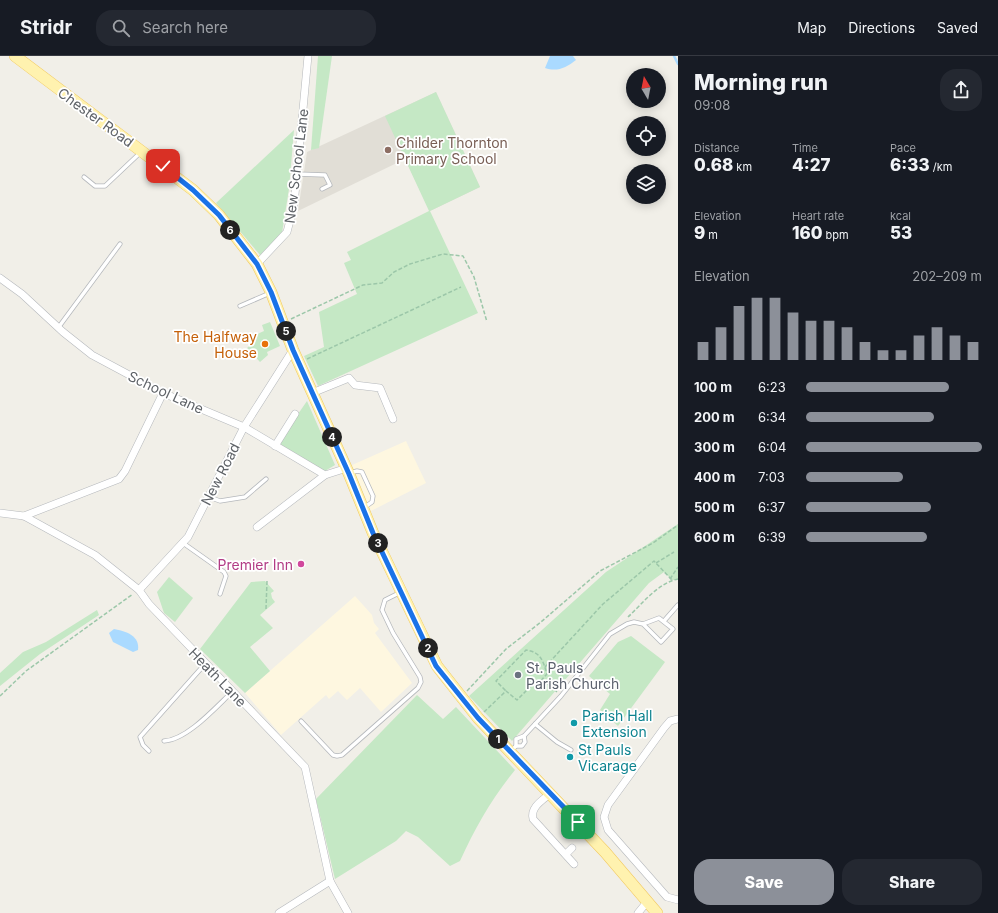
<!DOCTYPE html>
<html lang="en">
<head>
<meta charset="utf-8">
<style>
	:root { --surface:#171b24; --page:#242831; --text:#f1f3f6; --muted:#9ea1a6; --line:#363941; --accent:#8c9099 }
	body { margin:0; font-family:Inter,sans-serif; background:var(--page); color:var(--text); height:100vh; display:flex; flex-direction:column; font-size:15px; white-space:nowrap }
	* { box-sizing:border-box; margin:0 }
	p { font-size:13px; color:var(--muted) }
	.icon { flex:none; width:22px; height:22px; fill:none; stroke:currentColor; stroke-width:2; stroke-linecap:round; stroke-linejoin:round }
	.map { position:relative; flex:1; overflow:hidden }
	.side { display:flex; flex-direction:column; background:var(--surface); width:320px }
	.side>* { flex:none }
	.needle { width:26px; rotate:350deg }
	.controls { position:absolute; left:626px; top:12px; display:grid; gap:8px }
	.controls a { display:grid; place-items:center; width:40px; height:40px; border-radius:50%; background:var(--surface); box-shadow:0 2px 10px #0003; font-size:20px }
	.pin { position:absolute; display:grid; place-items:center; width:34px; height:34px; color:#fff; margin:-17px; border-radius:8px; box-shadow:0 2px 6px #0006 }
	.km { position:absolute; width:20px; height:20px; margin:-10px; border-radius:50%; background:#222; color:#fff; font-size:11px; line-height:20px; text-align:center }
	.round { display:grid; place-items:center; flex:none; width:42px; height:42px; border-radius:16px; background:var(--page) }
	.head { display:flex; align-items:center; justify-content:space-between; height:68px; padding:0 16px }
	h1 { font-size:22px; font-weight:800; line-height:30px }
	.metrics { display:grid; grid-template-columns:repeat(3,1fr); gap:6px; height:68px; padding:4px 16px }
	.metrics div { display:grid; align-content:center }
	.metrics b { font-size:17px; font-weight:800 }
	.metrics small { font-size:11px; font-weight:400 }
	.metrics p { font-size:11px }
	.chart { height:112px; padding:8px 16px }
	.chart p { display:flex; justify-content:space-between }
	.chart svg { width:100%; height:72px; margin-top:4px; stroke:var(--accent); stroke-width:6 }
	.cta { display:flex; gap:8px; margin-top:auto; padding:8px 16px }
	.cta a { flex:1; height:46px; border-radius:16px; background:var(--accent); color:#fff; font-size:16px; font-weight:800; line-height:46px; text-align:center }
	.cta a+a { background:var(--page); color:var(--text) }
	ul { padding:0 16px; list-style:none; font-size:13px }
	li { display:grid; grid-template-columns:64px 48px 1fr; align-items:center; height:30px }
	li i { height:10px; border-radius:5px; background:var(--accent) }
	header { display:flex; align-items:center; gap:24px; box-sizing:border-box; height:56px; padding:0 20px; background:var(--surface); border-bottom:1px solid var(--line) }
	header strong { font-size:19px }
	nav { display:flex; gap:22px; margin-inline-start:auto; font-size:14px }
	.search { width:280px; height:36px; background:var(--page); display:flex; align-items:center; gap:10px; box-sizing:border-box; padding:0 14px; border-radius:16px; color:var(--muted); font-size:15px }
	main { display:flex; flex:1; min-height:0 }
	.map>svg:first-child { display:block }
	.commercial { fill:#fef7e0 }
	.education { fill:#e1ded6 }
	.green { fill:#c5e8c5 }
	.water { fill:#aadaff }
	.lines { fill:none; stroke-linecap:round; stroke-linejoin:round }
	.stream { stroke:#aadaff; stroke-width:2.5 }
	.service-casing { stroke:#b5b8bc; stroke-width:5 }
	.minor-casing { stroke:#b5b8bc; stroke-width:8 }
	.primary-casing { stroke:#f2c960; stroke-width:12 }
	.path { stroke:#9cc7a9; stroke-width:1.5; stroke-dasharray:4 2; stroke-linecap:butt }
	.service { stroke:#fff; stroke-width:3.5 }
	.minor { stroke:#fff; stroke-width:7 }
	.primary { stroke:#fff2af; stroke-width:11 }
	.route-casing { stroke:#fff; stroke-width:8 }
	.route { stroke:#1a73e8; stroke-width:5 }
	.education-dot { fill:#8d6e63; stroke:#fff; stroke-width:1.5 }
	.food-dot { fill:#e8710a; stroke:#fff; stroke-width:1.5 }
	.hotel-dot { fill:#d1479c; stroke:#fff; stroke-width:1.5 }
	.worship-dot { fill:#6b7280; stroke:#fff; stroke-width:1.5 }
	.culture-dot { fill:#0f9aa8; stroke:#fff; stroke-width:1.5 }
	.labels { text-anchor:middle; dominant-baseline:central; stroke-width:3.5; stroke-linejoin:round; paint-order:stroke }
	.street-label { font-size:14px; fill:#5f6368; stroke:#fff }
	.education-label { font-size:14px; fill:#785e54; stroke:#fff; text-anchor:start }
	.food-label { font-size:14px; fill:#c56008; stroke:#fff; text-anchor:end }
	.hotel-label { font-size:14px; fill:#b23c85; stroke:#fff; text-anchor:end }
	.worship-label { font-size:14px; fill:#5b616d; stroke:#fff; text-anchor:start }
	.culture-label { font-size:14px; fill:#0d838f; stroke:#fff; text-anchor:start }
</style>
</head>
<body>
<header>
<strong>Stridr</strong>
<div class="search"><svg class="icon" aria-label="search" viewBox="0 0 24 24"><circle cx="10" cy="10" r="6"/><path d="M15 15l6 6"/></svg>Search here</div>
<nav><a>Map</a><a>Directions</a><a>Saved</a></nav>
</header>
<main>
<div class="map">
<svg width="678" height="857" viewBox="0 0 678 857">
	<rect width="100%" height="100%" fill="#f1efe8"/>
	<g class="commercial">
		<path d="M406,385L426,427L371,455L352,409Z"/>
		<path d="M355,540L372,559L374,567L379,573L375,577L412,627L381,656L360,632L347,644L338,635L329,643L326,639L281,679L245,637Z"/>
	</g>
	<path class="education" d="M436,36L480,131L430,155L405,103L298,155L307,96Z"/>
	<g class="green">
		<path d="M318,0H332L319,92L311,94Z"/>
		<path d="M436,36L480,131L430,155L478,257L318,330L304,300L324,291L319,256L357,238L344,207L351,204L347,196L429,155L385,60Z"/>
		<path d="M294,74L289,133L282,177L260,199L216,147Z"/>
		<path d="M270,266L280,290L267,296L268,299L260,306L247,292L254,286L251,281L264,275L262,269Z"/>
		<path d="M307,345L335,409L325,415L278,387Z"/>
		<path d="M678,468V524H672L664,516L649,527L512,685L469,640L606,516Z"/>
		<path d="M169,521L193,542L175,566L164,557L157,536Z"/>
		<path d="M265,525L274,535L271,537L272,542L275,546L260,559L273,572L250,591L270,615L245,637L200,593L251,526Z"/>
		<path d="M97,554L99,559L40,598L0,630V617L23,596L46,586Z"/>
		<path d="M631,580L665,606L618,670L600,654L610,638L589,620L618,586Z"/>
		<path d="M417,639L443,663L456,651L515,714C492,742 475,772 460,805L450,810L418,781L406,775L396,785L335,823L316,743Z"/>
	</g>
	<g class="water">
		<path d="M550,0H573L576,4C566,12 557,16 545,12Z"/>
		<path d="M114,573C126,575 140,580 138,594L133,596L113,586L109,577Z"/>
	</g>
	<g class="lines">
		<path class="stream" d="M674,0L678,8"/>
		<defs>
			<g id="service">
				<path d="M297,118L325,119L330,129L322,133"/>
				<path d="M84,121L95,130H105L141,96"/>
				<path d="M240,250L270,237"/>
				<path d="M58,272L120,188"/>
				<path d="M350,417L357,415L362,416L373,440L372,446L365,451"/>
				<path d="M209,441L220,445L245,441L266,423"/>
				<path d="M183,487L224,516L226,520L220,538"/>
				<path d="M664,565L678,549"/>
				<path d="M301,665L333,699L337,700L342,699L418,632L421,626L420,621L393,577L382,554L385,544L399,537"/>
				<path d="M535,668L557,686L571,694"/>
				<path d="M164,685C187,684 216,651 232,636"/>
				<path d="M516,690H522L525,686L524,680"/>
				<path d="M149,695L143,689L140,681L205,608"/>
				<path d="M511,695L516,690V683L524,680L561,640L610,578L627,568L634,566L643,568L661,586L673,573L659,562L643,568"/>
			</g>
			<g id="minor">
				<path d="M257,208L287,176L294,149L308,0"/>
				<path d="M0,222L22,238L63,276L92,299L163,337L244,371L325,419L347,412"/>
				<path d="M312,337L349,322L355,329L380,332L393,363"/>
				<path d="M275,390L295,358"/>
				<path d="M0,457L24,460L95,499L139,534L149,548L305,711L330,825L348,857"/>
				<path d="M24,460L119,423L125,415L163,337"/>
				<path d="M257,471L325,419"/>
				<path d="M139,534L188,481L244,371L293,294"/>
				<path d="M678,663L670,665L664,672L608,749L604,761L608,774L660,833L667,841L678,844"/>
				<path d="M551,737C543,744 530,751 533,763L574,808"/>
				<path d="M566,798L572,792"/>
				<path d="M279,857L330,825"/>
				<path d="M638,857L647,846"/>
			</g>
			<path id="primary" d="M15,0L193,134L219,159L257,208L271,236L293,294L349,418L373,477L437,610L478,662L605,796L657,857"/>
		</defs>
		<use href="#service" class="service-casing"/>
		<use href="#minor" class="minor-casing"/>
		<use href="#primary" class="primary-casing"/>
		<g class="path">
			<path d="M291,263L363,229L382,227L394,216L410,208L443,198L463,200L474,221L487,266"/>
			<path d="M307,303L461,231"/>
			<path d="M656,507L674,496"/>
			<path d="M670,523L678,511"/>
			<path d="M266,553L267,525"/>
			<path d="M628,561C642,548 658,527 678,523"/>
			<path d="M545,611L603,548L654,505L672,524"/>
			<path d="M542,623L557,636"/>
			<path d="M467,635L506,593L541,566L600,515L653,487L678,469"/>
			<path d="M0,640L26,615L133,538"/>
			<path d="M484,656L506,635L517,644L534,627L537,629L547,618C543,605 541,596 526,594L496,625L506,635"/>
		</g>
		<use href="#service" class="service"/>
		<use href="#minor" class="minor"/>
		<use href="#primary" class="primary"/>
	</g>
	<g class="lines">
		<defs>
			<path id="route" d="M163,110L193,134L219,159L257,208L271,236L293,294L349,418L373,477L436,610L478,662L578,766"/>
		</defs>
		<use href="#route" class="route-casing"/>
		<use href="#route" class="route"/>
	</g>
	<circle class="education-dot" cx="388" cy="94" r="4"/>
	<circle class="food-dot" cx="265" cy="288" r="4"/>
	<circle class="hotel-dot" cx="301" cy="508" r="4"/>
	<circle class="worship-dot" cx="518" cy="619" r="4"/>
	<g class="culture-dot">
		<circle cx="574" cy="667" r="4"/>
		<circle cx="570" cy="701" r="4"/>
	</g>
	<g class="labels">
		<g class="street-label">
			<text transform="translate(96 61) rotate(36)">Chester Road</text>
			<text transform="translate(296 110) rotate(-83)">New School Lane</text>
			<text transform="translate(166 336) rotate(25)">School Lane</text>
			<text transform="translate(220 418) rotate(-63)">New Road</text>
			<text transform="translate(218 621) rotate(46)">Heath Lane</text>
		</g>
		<g class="education-label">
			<text x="396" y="86">Childer Thornton<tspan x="396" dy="16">Primary School</tspan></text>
		</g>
		<g class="food-label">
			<text x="257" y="280">The Halfway<tspan x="257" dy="16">House</tspan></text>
		</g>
		<g class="hotel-label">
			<text x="293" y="508">Premier Inn</text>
		</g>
		<g class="worship-label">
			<text x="526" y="611">St. Pauls<tspan x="526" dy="16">Parish Church</tspan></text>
		</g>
		<g class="culture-label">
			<text x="582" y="659">Parish Hall<tspan x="582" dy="16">Extension</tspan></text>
			<text x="578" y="693">St Pauls<tspan x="578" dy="16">Vicarage</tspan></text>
		</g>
	</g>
</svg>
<div class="controls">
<a><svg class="needle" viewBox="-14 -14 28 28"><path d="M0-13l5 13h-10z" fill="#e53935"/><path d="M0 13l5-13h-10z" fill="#9ea1a6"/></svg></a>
<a><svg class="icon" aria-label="locate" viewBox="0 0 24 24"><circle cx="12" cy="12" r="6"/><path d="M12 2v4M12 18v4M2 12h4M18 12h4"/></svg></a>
<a><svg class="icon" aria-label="layers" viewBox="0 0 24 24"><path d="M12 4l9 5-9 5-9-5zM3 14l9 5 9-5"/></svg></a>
</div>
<div class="pin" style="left:578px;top:766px;background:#1e9e55"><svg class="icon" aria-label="arrive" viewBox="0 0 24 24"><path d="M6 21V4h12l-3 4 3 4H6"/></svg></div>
<div class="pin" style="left:163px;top:110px;background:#d93025"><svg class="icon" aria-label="check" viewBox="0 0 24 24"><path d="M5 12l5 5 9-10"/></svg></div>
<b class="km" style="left:498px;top:683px">1</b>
<b class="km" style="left:428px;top:592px">2</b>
<b class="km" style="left:378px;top:487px">3</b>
<b class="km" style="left:332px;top:381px">4</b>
<b class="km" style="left:286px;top:275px">5</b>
<b class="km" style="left:230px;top:174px">6</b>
</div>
<section class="side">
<div class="head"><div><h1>Morning run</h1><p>09:08</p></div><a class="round"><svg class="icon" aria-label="share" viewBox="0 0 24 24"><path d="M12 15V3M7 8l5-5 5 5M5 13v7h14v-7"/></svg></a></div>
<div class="metrics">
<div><p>Distance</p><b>0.68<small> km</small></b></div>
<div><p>Time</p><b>4:27</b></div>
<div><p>Pace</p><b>6:33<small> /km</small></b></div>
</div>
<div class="metrics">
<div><p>Elevation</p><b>9<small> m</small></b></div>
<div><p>Heart rate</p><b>160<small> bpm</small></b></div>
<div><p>kcal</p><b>53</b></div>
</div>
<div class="chart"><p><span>Elevation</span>202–209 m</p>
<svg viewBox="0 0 160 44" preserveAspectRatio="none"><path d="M5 44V33M15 44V24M25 44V11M35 44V6M45 44V6M55 44V15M65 44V20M75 44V20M85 44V24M95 44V33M105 44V38M115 44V38M125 44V29M135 44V24M145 44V29M155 44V33"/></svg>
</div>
<ul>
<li><b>100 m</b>6:23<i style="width:81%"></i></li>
<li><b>200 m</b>6:34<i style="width:73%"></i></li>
<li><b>300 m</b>6:04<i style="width:100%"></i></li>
<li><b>400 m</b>7:03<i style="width:55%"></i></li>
<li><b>500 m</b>6:37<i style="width:71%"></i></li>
<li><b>600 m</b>6:39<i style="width:69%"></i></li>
</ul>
<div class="cta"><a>Save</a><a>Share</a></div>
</section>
</main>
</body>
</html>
